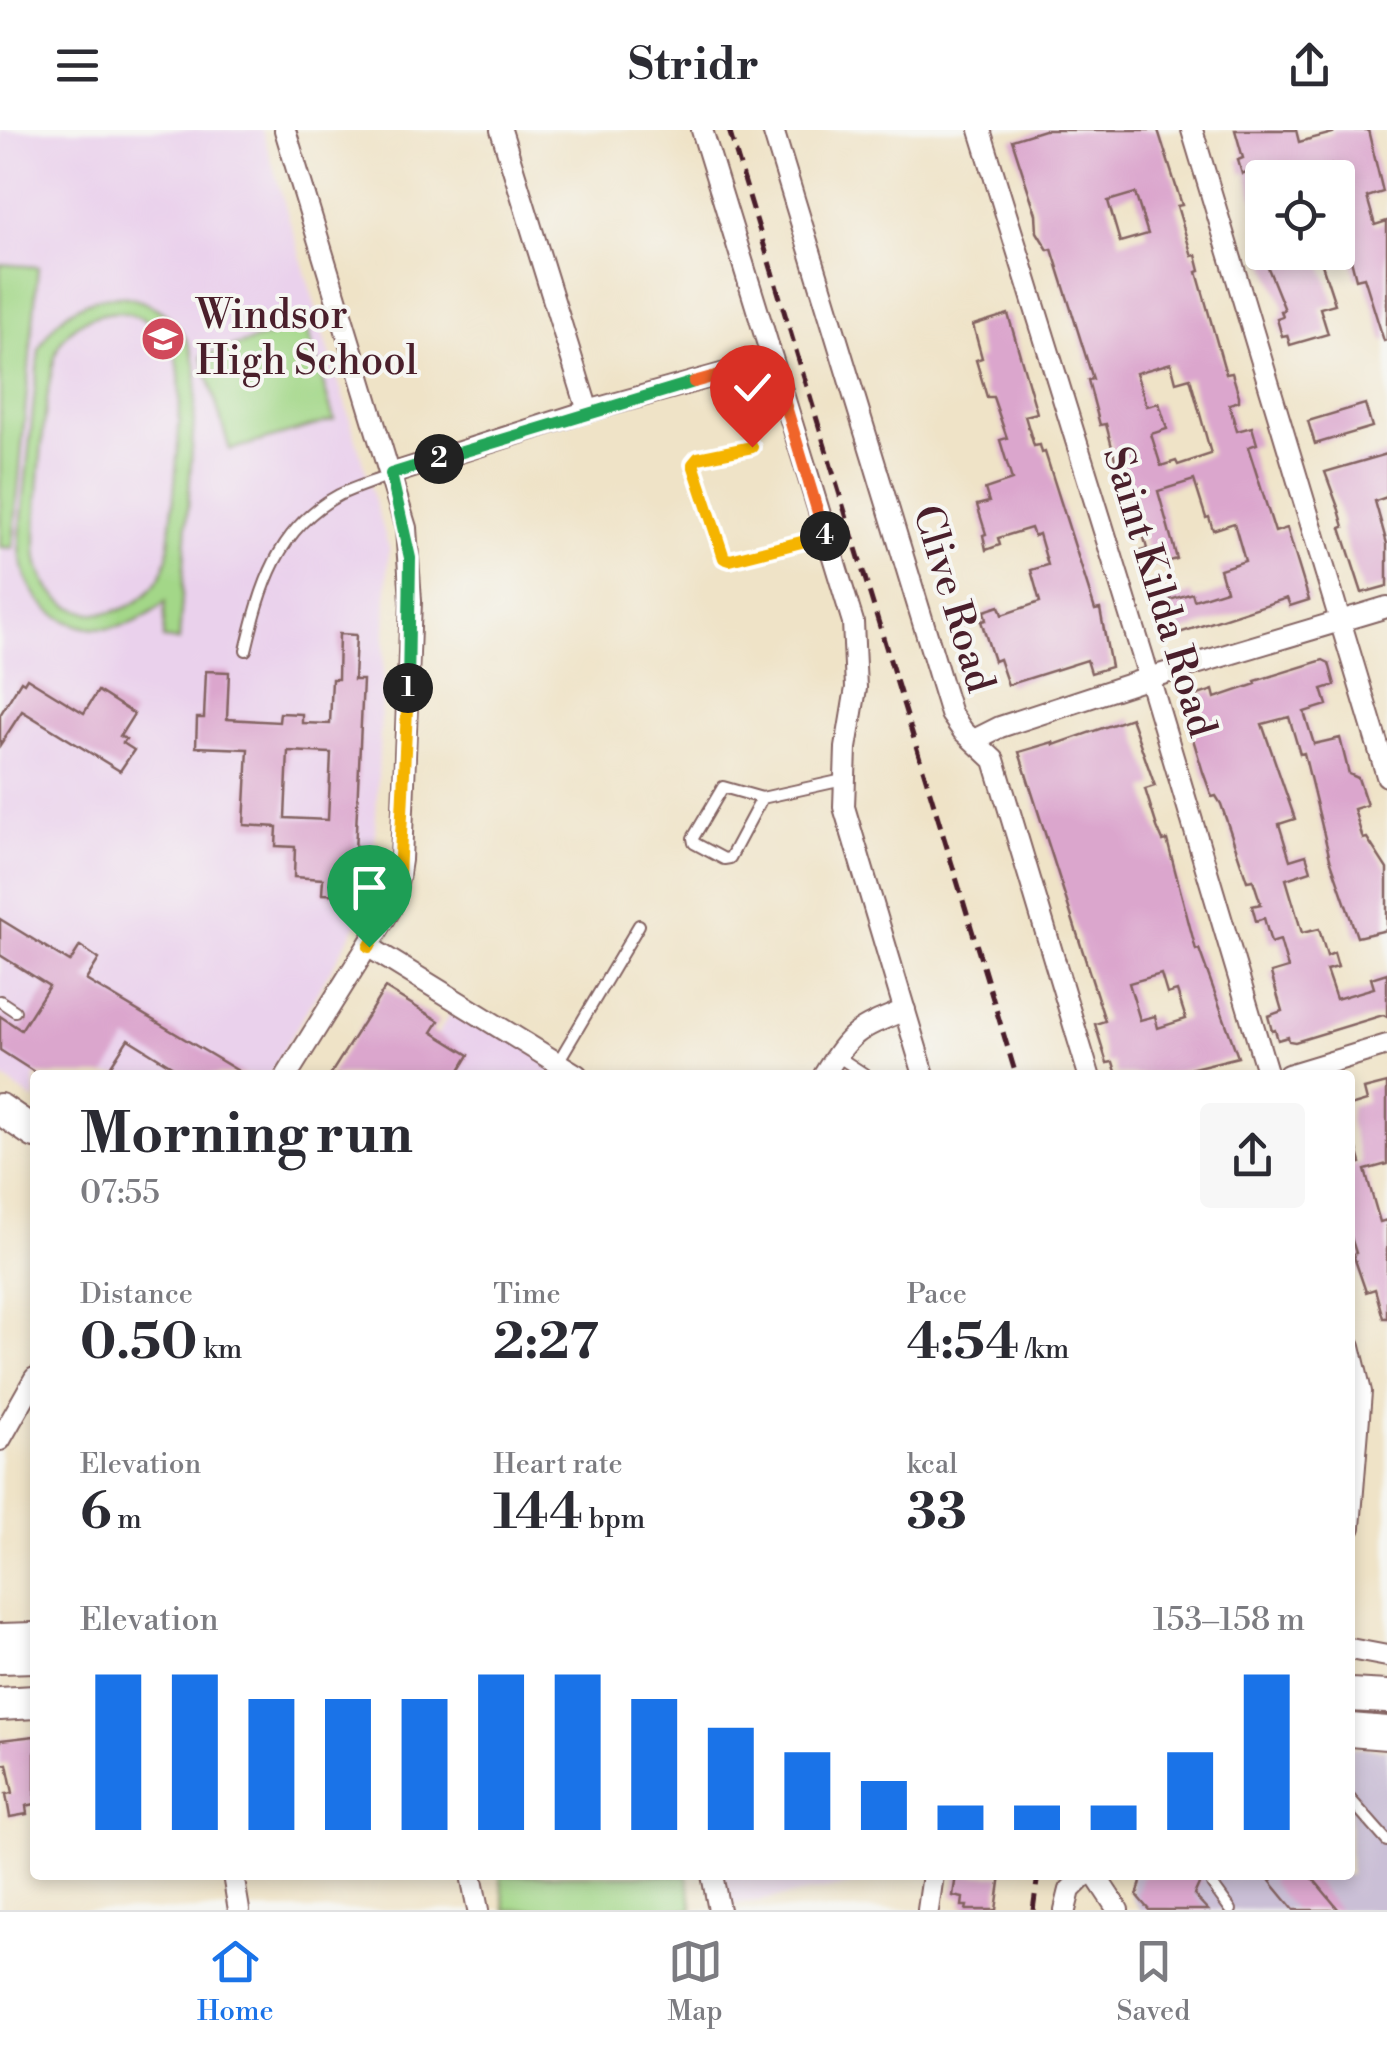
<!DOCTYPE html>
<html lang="en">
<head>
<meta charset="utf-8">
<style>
	:root { --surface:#fff; --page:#f7f7f7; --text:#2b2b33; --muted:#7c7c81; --line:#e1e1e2; --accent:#1a73e8 }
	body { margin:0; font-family:"Libre Bodoni",serif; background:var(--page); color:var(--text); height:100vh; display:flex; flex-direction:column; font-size:38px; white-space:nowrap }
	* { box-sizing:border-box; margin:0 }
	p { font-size:32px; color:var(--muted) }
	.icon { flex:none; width:55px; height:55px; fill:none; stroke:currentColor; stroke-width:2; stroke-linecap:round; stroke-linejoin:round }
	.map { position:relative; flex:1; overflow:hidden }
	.sheet { position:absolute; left:30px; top:940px; width:1325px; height:810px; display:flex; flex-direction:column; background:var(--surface); border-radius:10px; box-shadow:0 5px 15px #0003 }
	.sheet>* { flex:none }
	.fabs { position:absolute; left:1245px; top:30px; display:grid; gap:20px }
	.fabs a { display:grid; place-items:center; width:110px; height:110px; border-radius:10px; background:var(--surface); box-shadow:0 5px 15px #0003; font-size:50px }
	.pin { position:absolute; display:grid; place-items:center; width:85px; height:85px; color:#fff; margin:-102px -42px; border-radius:50% 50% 50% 0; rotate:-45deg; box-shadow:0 0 10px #0007 }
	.pin .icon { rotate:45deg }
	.km { position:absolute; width:50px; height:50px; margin:-25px; border-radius:50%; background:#222; color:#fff; font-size:28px; line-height:50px; text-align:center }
	.round { display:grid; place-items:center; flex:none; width:105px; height:105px; border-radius:10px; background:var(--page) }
	.headline { display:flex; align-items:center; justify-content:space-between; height:170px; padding:0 50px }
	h1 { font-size:55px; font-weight:700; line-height:75px }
	.metrics { display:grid; grid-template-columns:repeat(3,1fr); gap:15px; height:170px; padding:10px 50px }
	.metrics div { display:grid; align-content:center }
	.metrics b { font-size:50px; font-weight:700 }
	.metrics small { font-size:28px; font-weight:400 }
	.metrics p { font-size:28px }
	.chart { height:280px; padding:20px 50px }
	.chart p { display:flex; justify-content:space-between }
	.chart svg { width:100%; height:180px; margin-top:10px; stroke:var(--accent); stroke-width:6 }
	header { display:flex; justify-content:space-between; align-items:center; height:130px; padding:0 50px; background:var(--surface); font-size:45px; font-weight:700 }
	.menu { display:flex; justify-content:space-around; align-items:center; height:140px; border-top:2px solid var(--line); background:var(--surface); font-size:28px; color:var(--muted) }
	.menu a { display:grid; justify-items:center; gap:5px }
	.menu .selected { color:var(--accent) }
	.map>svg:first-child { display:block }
	.built { fill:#ead1ec }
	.industrial { fill:#cabfd6 }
	.green { fill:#a3d788; stroke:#767b5a; stroke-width:2.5; fill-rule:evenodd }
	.building { fill:#dba6cd; fill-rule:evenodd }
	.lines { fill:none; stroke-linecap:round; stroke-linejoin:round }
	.lane-casing { stroke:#846462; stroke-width:14 }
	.street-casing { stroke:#846462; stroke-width:24 }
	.secondary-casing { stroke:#846462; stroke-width:34 }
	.primary-casing { stroke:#846462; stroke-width:36 }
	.lane { stroke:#fff; stroke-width:10 }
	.street { stroke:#fff; stroke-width:20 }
	.secondary { stroke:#fff; stroke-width:30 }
	.primary { stroke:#fff; stroke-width:32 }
	.rail { stroke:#4a1f2b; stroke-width:5; stroke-dasharray:15 8; stroke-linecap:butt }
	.split-1-casing { stroke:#fff; stroke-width:20 }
	.split-2-casing { stroke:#fff; stroke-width:20 }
	.split-3-casing { stroke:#fff; stroke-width:20 }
	.split-4-casing { stroke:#fff; stroke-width:20 }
	.split-5-casing { stroke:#fff; stroke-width:20 }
	.split-1 { stroke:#f5b400; stroke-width:12 }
	.split-2 { stroke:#22a559; stroke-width:12 }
	.split-3 { stroke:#22a559; stroke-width:12 }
	.split-4 { stroke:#f0652b; stroke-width:12 }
	.split-5 { stroke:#f5b400; stroke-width:12 }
	.labels { text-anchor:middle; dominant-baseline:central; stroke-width:8; stroke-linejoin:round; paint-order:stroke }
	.poi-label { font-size:40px; fill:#4a1f2b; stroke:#f6f6f2; text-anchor:start }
	.street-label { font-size:40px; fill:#4a1f2b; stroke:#f6f6f2 }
</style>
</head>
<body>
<header><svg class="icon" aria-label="menu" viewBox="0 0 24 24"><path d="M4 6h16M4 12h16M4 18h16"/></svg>Stridr<svg class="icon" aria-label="share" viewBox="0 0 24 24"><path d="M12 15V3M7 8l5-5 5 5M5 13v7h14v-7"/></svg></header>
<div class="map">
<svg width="1387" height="1780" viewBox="0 0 1387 1780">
	<rect width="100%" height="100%" fill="#f6f6f2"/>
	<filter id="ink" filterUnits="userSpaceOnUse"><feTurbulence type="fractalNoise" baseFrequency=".01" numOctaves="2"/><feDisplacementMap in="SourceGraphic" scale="20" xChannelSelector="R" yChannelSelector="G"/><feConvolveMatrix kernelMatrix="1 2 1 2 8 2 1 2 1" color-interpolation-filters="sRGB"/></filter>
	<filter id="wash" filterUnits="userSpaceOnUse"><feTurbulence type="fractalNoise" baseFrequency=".0048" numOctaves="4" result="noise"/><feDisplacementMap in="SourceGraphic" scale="40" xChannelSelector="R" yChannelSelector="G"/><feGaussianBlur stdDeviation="2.25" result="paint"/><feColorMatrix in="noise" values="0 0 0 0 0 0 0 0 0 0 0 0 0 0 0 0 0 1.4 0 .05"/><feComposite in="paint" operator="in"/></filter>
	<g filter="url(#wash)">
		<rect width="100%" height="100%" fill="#efe3c7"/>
		<g class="built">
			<path d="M0,0H262L389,418L371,788L357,794L269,945H35V971L0,946Z"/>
			<path d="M458,871L577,945H412Z"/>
			<path d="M712,1745H911L718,1778Z"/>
		</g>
		<path class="industrial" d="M1350,1617L1387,1619V1780H1141L1132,1768L1131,1745H1350Z"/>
		<g class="green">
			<path d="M0,134L38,137L13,418L0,417Z"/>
			<path d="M121,166C165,173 192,202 197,245L179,511L163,509L165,472C104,528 17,491 20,407L39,220C55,185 83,167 121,166ZM120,182C143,186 164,197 174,220C189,252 171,385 168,427C153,488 72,507 42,446C38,437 36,427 36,416C36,381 45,236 61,212C74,191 96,183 120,182Z"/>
			<path d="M306,195L334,290L230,320L202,226Z"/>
			<path d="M500,1745H687L693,1780H506Z"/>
		</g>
		<g id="blocks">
			<g class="building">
				<path d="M1044,0H1158L1182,75L1177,76L1192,126L1196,125L1200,141L1197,142L1226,244L1232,243L1239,266V271L1229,274L1237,301L1252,297L1257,314L1248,317L1275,402L1287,398L1309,470L1290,476L1287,468L1167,507L1161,497L1154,475L1192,463L1194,470L1226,460L1220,439L1245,431L1234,393L1213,400L1209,387L1206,388L1194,350L1158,361L1177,429L1146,438L1141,421L1147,419L1130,354L1122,356L1106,294L1100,295L1088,250L1093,249L1052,119L1048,120L1037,102L1036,84L1012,10ZM1135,63L1148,104L1120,112L1108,71ZM1171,233L1176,252L1190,248L1211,324L1178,335L1176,331L1161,336L1151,304L1167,299L1159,273L1147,276L1136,243Z"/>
				<path d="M1235,0H1296L1299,12L1333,3L1332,0H1368L1383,62L1367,67L1375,95L1387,91V210L1384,211L1364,147L1356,149L1340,86L1346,85L1338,48H1335L1331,35L1292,46L1290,40L1262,48V86H1259L1246,42L1242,44L1238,30L1243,28Z"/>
				<path d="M1268,122H1318L1335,174L1320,178L1328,204L1290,215L1287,205L1282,206L1277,189L1283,187L1281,181L1285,180L1264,128L1269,127Z"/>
				<path d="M1008,184L1037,283L1025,286L1034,316L1040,315L1042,323L1045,322L1095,480L1100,479L1111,537L1091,543L1087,530L1008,555L999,529L994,531L981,491L986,490L984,481L999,476L1002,485L1040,472L1031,440L1048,435L1039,404L1034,406L1031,398L998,408L1000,415L986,420L983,405L986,404L977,375L989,372L985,359L1012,350L1000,310L1007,308L993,267H987L976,230L982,228L973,195Z"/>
				<path d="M1365,274L1372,297L1315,314L1308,291Z"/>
				<path d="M1387,324V367L1375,371L1387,414V456L1362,463L1341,398L1344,397L1339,380L1325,342Z"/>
				<path d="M339,504L356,505L354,550H363L353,765L322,764L323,749L294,747L295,717L276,716L277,697L244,695L248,619L196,617L197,588H204L206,541L229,542L227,589L279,592L280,583L302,584V593L330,594L332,549H338ZM288,621L331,623L328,690L285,688Z"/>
				<path d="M1323,530L1329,533L1335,555L1322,559L1327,575L1304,582L1314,614L1340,608L1349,644L1358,648L1367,675L1354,679L1363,709L1367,708L1387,739V800L1357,807L1330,729L1304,623L1300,624L1289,587L1262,594L1295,689L1279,694L1290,730L1306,725L1311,741L1286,749L1302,803L1319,799L1327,826L1334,823L1338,837L1326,840L1336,869L1374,858L1371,848L1387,843V887L1383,885L1295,912L1289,911L1288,907L1278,910L1275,900L1272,901L1268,886L1282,881L1271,843L1288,838L1280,810L1271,813L1264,788L1256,791L1252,776L1261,774L1253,750L1247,751L1221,674L1216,666L1212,667L1203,642L1187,589L1190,588L1186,575L1189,568L1213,560L1215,568L1256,554L1255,551Z"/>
				<path d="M27,548L84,583L98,561L134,584L120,606L126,609L123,613L134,620L120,641L22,581L0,615V585L21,551L24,553Z"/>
				<path d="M1131,588L1155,656L1145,659L1157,697L1163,711L1167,710L1196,820L1199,819L1238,927L1165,945H1117L1113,932L1107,933L1095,894L1105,891L1019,622L1053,612L1054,615ZM1161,844L1167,864L1177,861L1186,889L1158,898L1155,886L1140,890L1129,853Z"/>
				<path d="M0,789L70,832L80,816L99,829L86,850L245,945H186L128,909L105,945H39L0,920V886L21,900L49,856L0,825Z"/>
				<path d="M385,858L439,891L432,902L469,925L457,945H330Z"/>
				<path d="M1387,953V1034L1365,1040L1380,1092L1387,1090V1188H1383L1375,1159L1366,1162L1353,1124L1356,1123L1350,1104V1036L1361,1033L1350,994V976L1367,971L1364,959Z"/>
				<path d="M35,1606V1674L26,1676L27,1684L10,1687L6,1664L13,1663L7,1634L0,1635V1610Z"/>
				<path d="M956,1745H1001L996,1780H966L967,1776H962L963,1768L953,1766Z"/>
				<path d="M1143,1745H1203L1194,1765L1208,1780H1149L1137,1766Z"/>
				<path d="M1277,1745H1310L1339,1780H1294L1270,1751Z"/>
			</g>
		</g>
	</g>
	<g filter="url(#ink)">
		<use href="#blocks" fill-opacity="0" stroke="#846462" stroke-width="2.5"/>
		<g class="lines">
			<defs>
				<g id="lane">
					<path d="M752,317L698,328L693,334L724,428L730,430L826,406"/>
					<path d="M246,520C261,457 277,398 339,365C355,357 373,352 390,345"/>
					<path d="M762,668L730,728L724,729L694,713L693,708L723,657L762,668L843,650"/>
					<path d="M0,871L15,881"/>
					<path d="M837,926L866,945"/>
					<path d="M558,932L639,795"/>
					<path d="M1350,1669L1387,1711"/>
					<path d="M1212,1745V1754L1231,1780"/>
				</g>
				<g id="street">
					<path d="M285,0L406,398L411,471L401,730L395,766L390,780L287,945"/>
					<path d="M501,0L588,281"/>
					<path d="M702,0L853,492L856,558L846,618L844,677L924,945"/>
					<path d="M773,0L951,584L963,601L994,630L1089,945"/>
					<path d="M980,0L1143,527L1268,945"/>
					<path d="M1192,0L1387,646"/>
					<path d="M391,344L588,281L772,230"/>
					<path d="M974,610L1000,597L1149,548L1387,477"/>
					<path d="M369,817L577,945"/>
					<path d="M824,945C851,901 858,899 905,880"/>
					<path d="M1288,945L1387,915"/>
					<path d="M1350,1216L1361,1262L1350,1397"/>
					<path d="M0,1310L35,1248"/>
					<path d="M0,1504L35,1503"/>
					<path d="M1350,1519L1387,1526"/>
					<path d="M233,1745L239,1780"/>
					<path d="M471,1745L478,1780"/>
					<path d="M712,1745L719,1780"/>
					<path d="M1095,1745L1118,1780"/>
					<path d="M928,1780L933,1745"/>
					<path d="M1065,1780L1070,1760L1085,1745"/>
				</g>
				<path id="secondary" d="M0,979L35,1003"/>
				<g id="primary">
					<path d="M0,1527L35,1526"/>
					<path d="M1350,1565L1387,1567"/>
					<path d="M0,1574L35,1572"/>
					<path d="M1350,1600L1387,1603"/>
				</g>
			</defs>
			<use href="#lane" class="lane-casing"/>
			<use href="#street" class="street-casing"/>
			<use href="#secondary" class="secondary-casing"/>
			<use href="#primary" class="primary-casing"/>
			<use href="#lane" class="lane"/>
			<use href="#street" class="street"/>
			<use href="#secondary" class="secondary"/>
			<use href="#primary" class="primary"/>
			<g class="rail">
				<path d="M729,0L1016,945"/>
				<path d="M1033,1780L1038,1745"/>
			</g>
		</g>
	</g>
	<g class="lines" filter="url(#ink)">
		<defs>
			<path id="split-1" d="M369,817L390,780L399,747L408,558"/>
			<path id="split-2" d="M408,558L410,428L391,344L439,329"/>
			<path id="split-3" d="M439,329L694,252"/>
			<path id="split-4" d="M694,252L772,230L825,406"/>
			<path id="split-5" d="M752,317L698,328L693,334L724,428L730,430L825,406"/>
		</defs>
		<use href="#split-1" class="split-1-casing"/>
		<use href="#split-2" class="split-2-casing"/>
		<use href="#split-3" class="split-3-casing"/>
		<use href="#split-4" class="split-4-casing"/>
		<use href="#split-5" class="split-5-casing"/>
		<use href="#split-1" class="split-1"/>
		<use href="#split-2" class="split-2"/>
		<use href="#split-3" class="split-3"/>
		<use href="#split-4" class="split-4"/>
		<use href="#split-5" class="split-5"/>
	</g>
	<defs>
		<symbol id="school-disc" viewBox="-11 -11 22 22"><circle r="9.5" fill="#d1495b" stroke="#f6f6f2"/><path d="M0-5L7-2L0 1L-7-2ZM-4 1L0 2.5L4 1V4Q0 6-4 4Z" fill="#fff"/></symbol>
	</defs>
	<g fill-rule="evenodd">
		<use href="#school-disc" x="138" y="184" width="50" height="50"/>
	</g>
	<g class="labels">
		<g class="poi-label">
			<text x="196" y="186">Windsor<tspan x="196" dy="46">High School</tspan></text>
		</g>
		<g class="street-label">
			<text transform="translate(1159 462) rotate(73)">Saint Kilda Road</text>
			<text transform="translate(953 469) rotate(73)">Clive Road</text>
		</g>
	</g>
</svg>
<div class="fabs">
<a><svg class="icon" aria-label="locate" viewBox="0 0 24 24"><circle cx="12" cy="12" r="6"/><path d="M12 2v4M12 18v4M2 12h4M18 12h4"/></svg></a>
</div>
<div class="pin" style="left:369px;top:817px;background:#1e9e55"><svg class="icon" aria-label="arrive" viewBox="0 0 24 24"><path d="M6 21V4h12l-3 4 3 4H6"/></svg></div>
<div class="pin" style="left:752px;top:317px;background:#d93025"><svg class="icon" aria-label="check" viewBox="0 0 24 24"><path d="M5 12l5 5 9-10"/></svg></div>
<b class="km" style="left:408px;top:558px">1</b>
<b class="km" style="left:439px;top:329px">2</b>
<b class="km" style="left:825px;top:406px">4</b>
<section class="sheet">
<div class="headline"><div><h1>Morning run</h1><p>07:55</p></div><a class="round"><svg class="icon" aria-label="share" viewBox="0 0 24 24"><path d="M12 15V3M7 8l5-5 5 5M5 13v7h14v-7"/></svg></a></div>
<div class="metrics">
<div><p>Distance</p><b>0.50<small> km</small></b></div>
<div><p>Time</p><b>2:27</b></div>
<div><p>Pace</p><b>4:54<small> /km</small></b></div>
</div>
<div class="metrics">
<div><p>Elevation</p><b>6<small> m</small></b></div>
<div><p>Heart rate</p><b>144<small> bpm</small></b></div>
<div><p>kcal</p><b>33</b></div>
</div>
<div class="chart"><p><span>Elevation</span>153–158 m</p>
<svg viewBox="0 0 160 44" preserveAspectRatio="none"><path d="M5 44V6M15 44V6M25 44V12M35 44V12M45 44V12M55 44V6M65 44V6M75 44V12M85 44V19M95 44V25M105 44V32M115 44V38M125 44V38M135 44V38M145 44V25M155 44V6"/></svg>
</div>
</section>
</div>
<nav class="menu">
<a class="selected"><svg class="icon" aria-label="home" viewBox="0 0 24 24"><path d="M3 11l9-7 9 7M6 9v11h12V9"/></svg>Home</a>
<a><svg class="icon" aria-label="map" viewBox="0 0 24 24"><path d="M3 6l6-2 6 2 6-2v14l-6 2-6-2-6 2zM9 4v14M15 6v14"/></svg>Map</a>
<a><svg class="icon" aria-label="saved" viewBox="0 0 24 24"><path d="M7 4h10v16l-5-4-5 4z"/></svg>Saved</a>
</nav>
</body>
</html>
